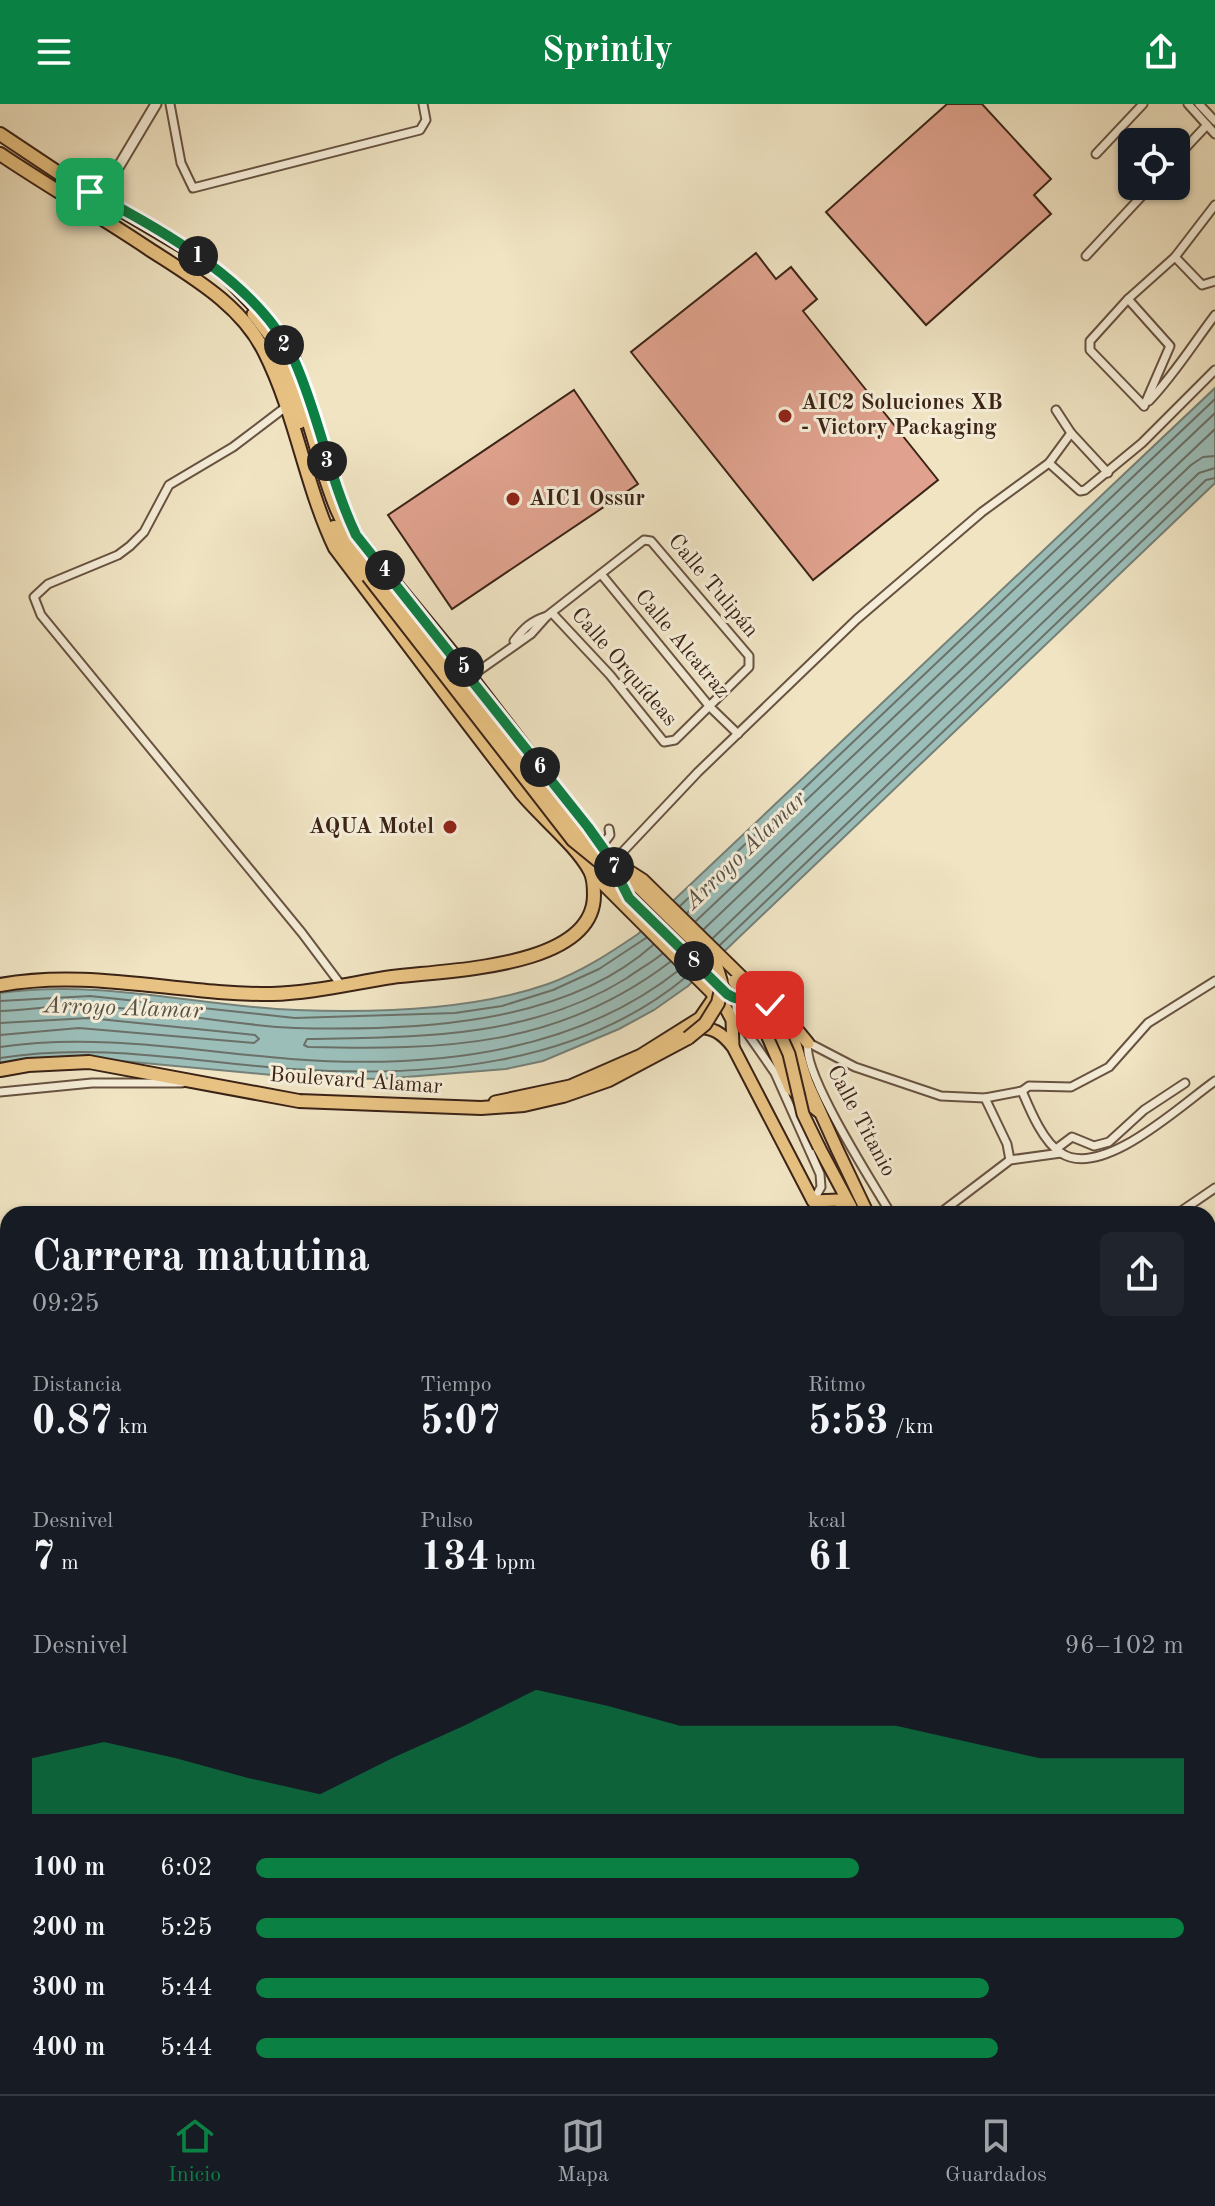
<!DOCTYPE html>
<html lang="es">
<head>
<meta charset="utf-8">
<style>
	:root { --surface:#171b24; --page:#20242c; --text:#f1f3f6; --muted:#9ea1a6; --line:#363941; --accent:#0b8043 }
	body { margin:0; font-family:"Old Standard TT",serif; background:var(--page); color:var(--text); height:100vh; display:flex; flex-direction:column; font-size:30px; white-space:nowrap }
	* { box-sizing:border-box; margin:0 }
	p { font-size:26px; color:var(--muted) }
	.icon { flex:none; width:44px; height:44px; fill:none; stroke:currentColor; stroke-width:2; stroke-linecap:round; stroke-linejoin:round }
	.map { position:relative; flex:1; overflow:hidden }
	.side { position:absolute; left:0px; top:1102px; width:1216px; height:888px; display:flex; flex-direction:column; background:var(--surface); border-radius:24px 24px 0 0; box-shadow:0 2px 6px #0004 }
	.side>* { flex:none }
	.fabs { position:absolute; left:1118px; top:24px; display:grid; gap:16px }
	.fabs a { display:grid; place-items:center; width:72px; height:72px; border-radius:12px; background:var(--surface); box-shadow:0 2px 6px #0004; font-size:40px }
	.pin { position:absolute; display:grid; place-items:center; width:68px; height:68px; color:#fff; margin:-34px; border-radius:16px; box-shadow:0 4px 12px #0006 }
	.km { position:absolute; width:40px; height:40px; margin:-20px; border-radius:50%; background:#222; color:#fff; font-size:22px; line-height:40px; text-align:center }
	.round { display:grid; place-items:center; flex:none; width:84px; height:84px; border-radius:12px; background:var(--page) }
	.summary { display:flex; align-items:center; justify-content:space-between; height:136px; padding:0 32px }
	h1 { font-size:44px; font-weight:700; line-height:60px }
	.stats { display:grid; grid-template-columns:repeat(3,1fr); gap:12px; height:136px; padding:8px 32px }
	.stats div { display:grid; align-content:center }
	.stats b { font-size:40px; font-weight:700 }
	.stats small { font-size:22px; font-weight:400 }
	.stats p { font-size:22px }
	.chart { height:224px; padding:16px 32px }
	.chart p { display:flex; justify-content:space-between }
	.chart svg { width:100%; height:144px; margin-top:8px; fill:var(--accent); opacity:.7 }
	ul { padding:0 32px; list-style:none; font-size:26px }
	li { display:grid; grid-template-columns:128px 96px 1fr; align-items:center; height:60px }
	li i { height:20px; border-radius:10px; background:var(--accent) }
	header { display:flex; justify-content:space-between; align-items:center; height:104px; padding:0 32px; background:var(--accent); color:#fff; font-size:36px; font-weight:700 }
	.dock { display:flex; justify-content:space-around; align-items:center; height:112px; border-top:2px solid var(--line); background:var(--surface); font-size:22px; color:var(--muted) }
	.dock a { display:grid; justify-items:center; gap:4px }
	.dock .current { color:var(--accent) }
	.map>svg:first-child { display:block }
	.green { fill:#b3c599; stroke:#777458; stroke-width:2 }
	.water { fill:#9bbeb9; stroke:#758078; stroke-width:2 }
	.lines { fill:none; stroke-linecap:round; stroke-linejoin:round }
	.shore { stroke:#6b7068; stroke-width:2 }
	.stream { stroke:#758078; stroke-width:2 }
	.building { fill:#e0a28e; stroke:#3b2316; stroke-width:2 }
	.minor-casing { stroke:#685341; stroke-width:11 }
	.tertiary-casing { stroke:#685341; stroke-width:13 }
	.primary-casing { stroke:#3b2316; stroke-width:15 }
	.trunk-casing { stroke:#3b2316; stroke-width:16 }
	.minor { stroke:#f5edd8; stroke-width:7 }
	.tertiary { stroke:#f5edd8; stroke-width:9 }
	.primary { stroke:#e8c282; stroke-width:11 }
	.trunk { stroke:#e8c282; stroke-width:12 }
	.primary-bridge-casing { stroke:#3b2316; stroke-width:15; stroke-linecap:butt }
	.trunk-bridge-casing { stroke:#3b2316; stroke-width:16; stroke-linecap:butt }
	.primary-bridge { stroke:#e8c282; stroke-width:11 }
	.trunk-bridge { stroke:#e8c282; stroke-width:12 }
	.route-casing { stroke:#fff; stroke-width:16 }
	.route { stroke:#0b8043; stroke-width:10 }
	.poi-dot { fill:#8f2418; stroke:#f5edd8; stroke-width:3 }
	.labels { text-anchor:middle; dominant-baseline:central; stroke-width:6; stroke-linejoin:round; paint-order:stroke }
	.poi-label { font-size:22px; font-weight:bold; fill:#3b2316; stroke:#f5edd8; text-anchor:start }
	.street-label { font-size:22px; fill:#3b2316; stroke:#f5edd8 }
	.water-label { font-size:24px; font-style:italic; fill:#585247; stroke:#f5edd8 }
</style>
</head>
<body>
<header><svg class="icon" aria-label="menu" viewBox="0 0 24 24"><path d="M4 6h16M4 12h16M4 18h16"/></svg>Sprintly<svg class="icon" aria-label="share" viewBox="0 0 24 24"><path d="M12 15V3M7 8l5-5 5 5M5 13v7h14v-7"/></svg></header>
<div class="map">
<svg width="1215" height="1990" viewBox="0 0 1215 1990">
	<rect width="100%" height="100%" fill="#f0e4c3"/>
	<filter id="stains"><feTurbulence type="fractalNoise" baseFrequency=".0025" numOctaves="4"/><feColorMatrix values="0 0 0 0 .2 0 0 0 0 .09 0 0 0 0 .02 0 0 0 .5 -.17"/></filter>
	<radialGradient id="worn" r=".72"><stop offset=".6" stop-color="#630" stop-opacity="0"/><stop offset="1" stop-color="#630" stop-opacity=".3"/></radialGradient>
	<path class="green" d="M366,1982H480L489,1990H388Z"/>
	<path class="water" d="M1215,284V379L688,882L654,906L619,925L543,957L506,965L381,975L293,973L79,953L0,962V889C104,875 194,902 296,906C375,909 474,906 548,880C581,868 610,849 638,830Z"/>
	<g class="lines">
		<g class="shore">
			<path d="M680,802L1215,295"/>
			<path d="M687,809L1215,309"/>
			<path d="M696,817L1215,325"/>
			<path d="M704,825L1191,361L1203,353L1215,352"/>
			<path d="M713,834L1199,369L1215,364"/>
			<path d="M720,841L1206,376L1215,374"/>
			<path d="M662,850C651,859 638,866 627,874C529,935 418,933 307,935L304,941L308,943C444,946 557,944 670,858"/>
			<path d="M0,897L90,892L295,914L455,909L502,902L553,886L599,865L646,834"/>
			<path d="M0,907C30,906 60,900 91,902C159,905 227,921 295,924C410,927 563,922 653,841"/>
			<path d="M0,919L89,914L255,931L259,935L254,939L79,924L0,931"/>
			<path d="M0,943C97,929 194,947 291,955C424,965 571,952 679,866"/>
			<path d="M0,954C99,938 193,958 291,965C426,974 578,963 686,873"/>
		</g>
		<path class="stream" d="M374,1982L389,1986L407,1982L447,1990"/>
	</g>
	<g class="building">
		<path d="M947,0H982L1051,75L1034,91L1051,110L926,221L826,108Z"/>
		<path d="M756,149L776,175L791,163L817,195L803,207L938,376L813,476L631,248Z"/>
		<path d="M574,286L638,380L452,505L388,411Z"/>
	</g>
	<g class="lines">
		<defs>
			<g id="minor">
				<path d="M170,0L181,59L193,84L420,26L426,16L423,0"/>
				<path d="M1188,0L1215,30"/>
				<path d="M1199,0L1215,17"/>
				<path d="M1096,50L1143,0"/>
				<path d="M1176,54L1207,21"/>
				<path d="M1086,152L1151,82"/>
				<path d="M1175,153L1202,181L1215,177"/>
				<path d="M1128,195L1170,242L1144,302"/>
				<path d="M1149,297C1174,271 1193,240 1215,211"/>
				<path d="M287,302L233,343L169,381L144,428L130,442L118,451L48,480L34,493L41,511L302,829L341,881"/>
				<path d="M1144,302L1090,246V237L1128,195L1175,153L1215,101"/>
				<path d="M1056,306L1071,329L1108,369"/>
				<path d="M1049,359L1080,387L1085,386L1142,339L1215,266"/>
				<path d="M601,470L710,603L738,630"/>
				<path d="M514,537C524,524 531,517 547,512"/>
				<path d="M470,573L531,530L547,512L644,436L651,437L749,552V563L675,636L664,638L610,571L552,509"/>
				<path d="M601,743L610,731L609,725"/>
				<path d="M613,758L698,668L857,515L982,408L1049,359L1071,329"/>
				<path d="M736,896V913L775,969L820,1070L821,1083L813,1097"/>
				<path d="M807,938L855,963L941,992L985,994L1022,987L1029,982L1071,983L1109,963L1148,919L1215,877"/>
				<path d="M808,939C801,968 873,1079 891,1110"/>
				<path d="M1022,987C1030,1006 1043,1038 1061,1049C1102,1076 1181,1001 1215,977"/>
				<path d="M0,988L92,979H182"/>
				<path d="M985,994L1007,1040L1010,1056"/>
				<path d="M1056,1045L1072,1033L1094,1042L1109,1038L1144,1006L1185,979"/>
				<path d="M939,1110L1010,1056L1061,1049"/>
				<path d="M1177,1110L1215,1084"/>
				<path d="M1208,1148L1215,1146"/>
				<path d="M1208,1496L1215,1491"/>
				<path d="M1208,1576L1215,1572"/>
				<path d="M1208,1654L1215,1649"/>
				<path d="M1208,1747L1215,1742"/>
				<path d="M1208,1846L1215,1842"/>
				<path d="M1208,1946L1215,1942"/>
				<path d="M918,1982L946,1990"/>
				<path d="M1027,1982L1052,1990"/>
				<path d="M80,1990L88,1982"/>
				<path d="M165,1990L172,1982"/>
				<path d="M248,1990L255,1982"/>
				<path d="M823,1990L836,1982"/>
				<path d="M1138,1990L1151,1982"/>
			</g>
			<g id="tertiary">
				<path d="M97,99L156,0"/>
				<path d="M813,1097L820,1110"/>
				<path d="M314,1982L334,1990"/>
			</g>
			<g id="primary">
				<path d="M91,89L203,155L228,175L268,217L294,254L311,300L337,390L356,431L457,554L607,750"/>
				<path d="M253,210C267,228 281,245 290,266C321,339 321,404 374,468"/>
				<path d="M615,765L629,794L727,890C743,901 764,892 777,907C796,928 798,956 808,981C827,1024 847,1067 868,1110"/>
				<path d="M591,768L724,901L732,916L733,942"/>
				<path d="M758,910L790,984L818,1007"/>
				<path d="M790,917L808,939"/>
				<path d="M694,924C712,922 722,929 733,943L813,1097L839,1096L847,1110"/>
				<path d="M495,998L570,982L641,951L700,914L713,895L714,880"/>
				<path d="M819,1043L851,1103"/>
				<path d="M1208,1255L1215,1248"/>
				<path d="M1208,1282L1215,1275"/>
			</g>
			<g id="trunk">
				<path d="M0,30L87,88L112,113"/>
				<path d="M0,50C49,83 100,112 149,145C192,173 242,201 265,249C296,311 305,381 335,444C397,526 459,609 522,690C541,713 577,742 590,767C594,774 594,784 594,791C594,865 444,866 392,873C352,879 312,889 272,890C180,891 91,864 0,881"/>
				<path d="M270,243L285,271L300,318"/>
				<path d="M334,423L368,472"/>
				<path d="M0,966L28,961L89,958L299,997L481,1004L524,1001L563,992L609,976L688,934"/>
			</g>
		</defs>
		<use href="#minor" class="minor-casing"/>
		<use href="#tertiary" class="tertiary-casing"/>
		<use href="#primary" class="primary-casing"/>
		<use href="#trunk" class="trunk-casing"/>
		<use href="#minor" class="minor"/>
		<use href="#tertiary" class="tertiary"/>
		<use href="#primary" class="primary"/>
		<use href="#trunk" class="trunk"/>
		<defs>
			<g id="primary-bridge">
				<path d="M374,468L437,544L582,732L604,751L643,776L753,884L771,910L789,950L803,1010L819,1043"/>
				<path d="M734,877L758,910"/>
			</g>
			<path id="trunk-bridge" d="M368,472L573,736L605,762L636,780L715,858L722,881L718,899L705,920L688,934"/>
		</defs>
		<use href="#primary-bridge" class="primary-bridge-casing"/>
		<use href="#trunk-bridge" class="trunk-bridge-casing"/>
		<use href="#primary-bridge" class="primary-bridge"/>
		<use href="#trunk-bridge" class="trunk-bridge"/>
	</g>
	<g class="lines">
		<defs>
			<path id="route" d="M90,88C161,125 262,181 295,258C320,315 329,374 356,431L588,723L605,747L629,794L727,890C742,900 755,894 770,901"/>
		</defs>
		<use href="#route" class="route-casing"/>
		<use href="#route" class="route"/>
	</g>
	<g class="poi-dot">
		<circle cx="785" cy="312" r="8"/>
		<circle cx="513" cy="395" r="8"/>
		<circle cx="450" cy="723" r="8"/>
	</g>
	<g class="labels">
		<g class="poi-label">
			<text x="801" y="299">AIC2 Soluciones XB<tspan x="801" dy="25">- Victory Packaging</tspan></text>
			<text x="529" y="395">AIC1 Ossur</text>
			<text x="434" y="723" text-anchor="end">AQUA Motel</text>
		</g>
		<g class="street-label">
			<text transform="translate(713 482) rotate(50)">Calle Tulipán</text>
			<text transform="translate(682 540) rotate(50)">Calle Alcatraz</text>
			<text transform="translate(624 563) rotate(49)">Calle Orquídeas</text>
			<text transform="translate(356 977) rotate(4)">Boulevard Alamar</text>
			<text transform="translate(861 1017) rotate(62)">Calle Titanio</text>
		</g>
		<g class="water-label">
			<text transform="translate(746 747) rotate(-44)">Arroyo Alamar</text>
			<text transform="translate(123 905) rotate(2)">Arroyo Alamar</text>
		</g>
	</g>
	<rect width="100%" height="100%" filter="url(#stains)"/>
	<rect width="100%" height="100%" fill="url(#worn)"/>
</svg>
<div class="fabs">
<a><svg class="icon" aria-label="locate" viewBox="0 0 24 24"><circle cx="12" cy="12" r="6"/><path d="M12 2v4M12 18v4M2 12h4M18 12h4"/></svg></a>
</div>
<div class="pin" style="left:90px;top:88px;background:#1e9e55"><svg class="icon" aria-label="arrive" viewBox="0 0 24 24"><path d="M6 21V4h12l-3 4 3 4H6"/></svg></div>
<div class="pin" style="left:770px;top:901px;background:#d93025"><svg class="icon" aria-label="check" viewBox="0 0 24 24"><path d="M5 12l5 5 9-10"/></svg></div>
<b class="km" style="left:198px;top:152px">1</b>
<b class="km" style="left:284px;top:241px">2</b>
<b class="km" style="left:327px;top:357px">3</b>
<b class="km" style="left:385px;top:466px">4</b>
<b class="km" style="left:464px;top:563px">5</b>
<b class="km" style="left:540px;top:663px">6</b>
<b class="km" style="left:614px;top:763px">7</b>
<b class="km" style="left:694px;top:857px">8</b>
<section class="side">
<div class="summary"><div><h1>Carrera matutina</h1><p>09:25</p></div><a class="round"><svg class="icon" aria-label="share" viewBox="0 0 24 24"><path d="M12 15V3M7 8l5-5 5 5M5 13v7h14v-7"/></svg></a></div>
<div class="stats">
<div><p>Distancia</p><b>0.87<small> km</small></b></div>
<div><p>Tiempo</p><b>5:07</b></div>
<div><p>Ritmo</p><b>5:53<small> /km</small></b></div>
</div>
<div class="stats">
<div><p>Desnivel</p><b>7<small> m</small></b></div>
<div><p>Pulso</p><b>134<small> bpm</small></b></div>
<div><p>kcal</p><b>61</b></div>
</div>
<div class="chart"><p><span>Desnivel</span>96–102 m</p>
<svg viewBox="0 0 160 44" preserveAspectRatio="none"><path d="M0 44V27L10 22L20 27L30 33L40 38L50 27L60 17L70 6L80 11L90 17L100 17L110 17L120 17L130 22L140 27L150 27L160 27V44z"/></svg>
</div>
<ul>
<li><b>100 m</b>6:02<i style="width:65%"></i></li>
<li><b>200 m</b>5:25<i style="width:100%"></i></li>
<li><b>300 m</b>5:44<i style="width:79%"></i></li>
<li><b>400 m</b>5:44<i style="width:80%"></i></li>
</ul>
</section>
</div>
<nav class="dock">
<a class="current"><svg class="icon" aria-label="home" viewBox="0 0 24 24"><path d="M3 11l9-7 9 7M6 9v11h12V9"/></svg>Inicio</a>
<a><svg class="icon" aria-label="map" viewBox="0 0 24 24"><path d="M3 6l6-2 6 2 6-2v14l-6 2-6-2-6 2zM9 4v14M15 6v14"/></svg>Mapa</a>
<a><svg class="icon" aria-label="saved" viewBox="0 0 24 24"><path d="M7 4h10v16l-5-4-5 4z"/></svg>Guardados</a>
</nav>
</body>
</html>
